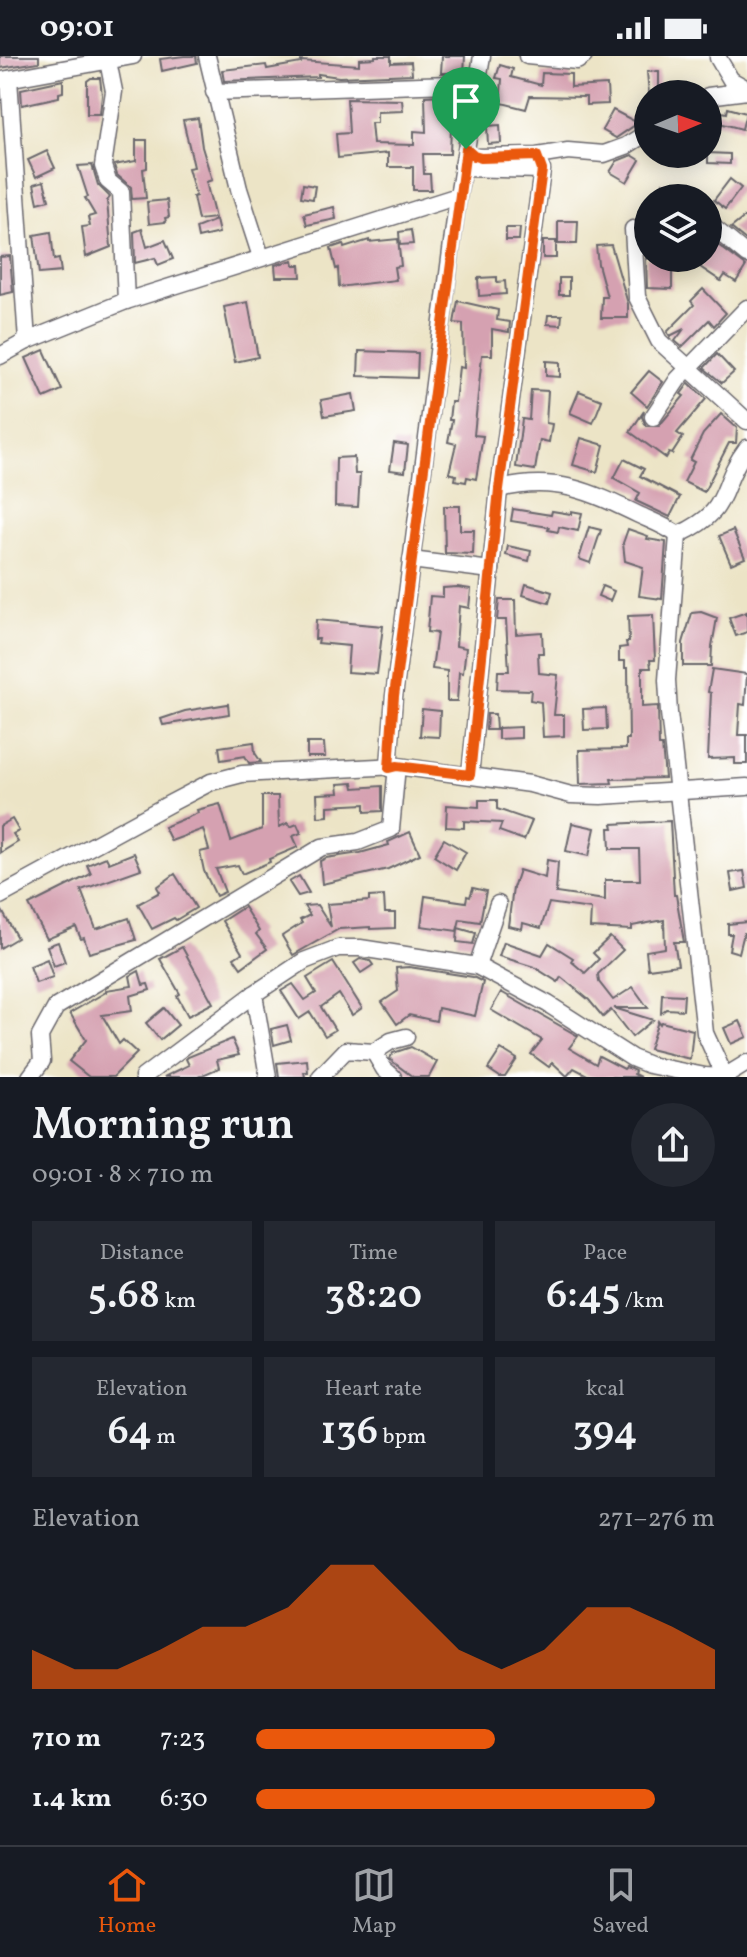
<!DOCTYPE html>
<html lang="en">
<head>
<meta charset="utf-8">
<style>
	:root { --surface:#171b24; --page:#242831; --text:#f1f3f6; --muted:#9ea1a6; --line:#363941; --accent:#ea580c }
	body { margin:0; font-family:Vollkorn,serif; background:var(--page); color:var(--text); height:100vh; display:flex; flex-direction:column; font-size:30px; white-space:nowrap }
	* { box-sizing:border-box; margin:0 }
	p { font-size:26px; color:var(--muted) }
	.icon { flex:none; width:44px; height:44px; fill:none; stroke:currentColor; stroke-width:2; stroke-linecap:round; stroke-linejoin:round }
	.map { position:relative; height:1021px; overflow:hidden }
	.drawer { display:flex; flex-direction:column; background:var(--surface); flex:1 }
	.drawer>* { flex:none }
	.needle { width:52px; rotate:88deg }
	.buttons { position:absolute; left:634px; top:24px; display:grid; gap:16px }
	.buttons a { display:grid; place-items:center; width:88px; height:88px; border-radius:50%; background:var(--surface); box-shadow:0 4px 20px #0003; font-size:40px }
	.pin { position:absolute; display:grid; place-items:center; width:68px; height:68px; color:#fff; margin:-82px -34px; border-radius:50% 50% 50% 0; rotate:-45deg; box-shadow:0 0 8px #0007 }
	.pin .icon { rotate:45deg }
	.round { display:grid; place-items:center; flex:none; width:84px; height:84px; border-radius:42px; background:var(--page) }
	.headline { display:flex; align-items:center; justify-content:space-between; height:136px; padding:0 32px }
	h1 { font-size:44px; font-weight:600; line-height:60px }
	.figures { display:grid; grid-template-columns:repeat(3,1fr); gap:12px; height:136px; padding:8px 32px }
	.figures div { display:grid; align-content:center; border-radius:0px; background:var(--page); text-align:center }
	.figures b { font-size:40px; font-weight:600 }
	.figures small { font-size:22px; font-weight:400 }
	.figures p { font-size:22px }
	.chart { height:224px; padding:16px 32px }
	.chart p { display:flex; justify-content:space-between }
	.chart svg { width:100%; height:144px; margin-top:8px; fill:var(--accent); opacity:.7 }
	ul { padding:0 32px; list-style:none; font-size:26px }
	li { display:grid; grid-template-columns:128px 96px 1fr; align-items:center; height:60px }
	li i { height:20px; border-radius:10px; background:var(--accent) }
	.status { display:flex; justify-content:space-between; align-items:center; height:56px; padding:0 40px; background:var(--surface); direction:ltr }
	.status svg { height:22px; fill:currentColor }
	.tabs { display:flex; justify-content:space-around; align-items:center; height:112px; border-top:2px solid var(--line); background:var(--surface); font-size:22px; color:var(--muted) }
	.tabs a { display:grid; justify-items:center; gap:4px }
	.tabs .selected { color:var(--accent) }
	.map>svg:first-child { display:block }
	.building { fill:#d5a1b1 }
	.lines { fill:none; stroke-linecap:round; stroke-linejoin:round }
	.minor-casing { stroke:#69666c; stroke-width:19 }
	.minor { stroke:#fff; stroke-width:16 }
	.route-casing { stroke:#fff; stroke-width:16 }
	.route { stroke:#ea580c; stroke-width:10 }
</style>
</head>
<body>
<div class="status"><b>09:01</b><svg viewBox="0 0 49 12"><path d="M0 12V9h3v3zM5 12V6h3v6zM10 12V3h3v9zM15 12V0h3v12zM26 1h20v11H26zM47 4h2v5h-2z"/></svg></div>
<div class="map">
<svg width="747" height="1021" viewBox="0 0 747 1021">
	<rect width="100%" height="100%" fill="#fff"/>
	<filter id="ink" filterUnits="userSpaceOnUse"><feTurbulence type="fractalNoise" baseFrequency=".0125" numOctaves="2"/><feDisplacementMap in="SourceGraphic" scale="16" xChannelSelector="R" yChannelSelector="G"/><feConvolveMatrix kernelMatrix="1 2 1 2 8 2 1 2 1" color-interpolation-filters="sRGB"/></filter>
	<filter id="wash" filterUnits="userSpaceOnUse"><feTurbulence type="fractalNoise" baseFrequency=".006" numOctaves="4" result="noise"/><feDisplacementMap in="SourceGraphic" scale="32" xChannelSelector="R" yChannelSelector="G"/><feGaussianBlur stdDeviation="1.8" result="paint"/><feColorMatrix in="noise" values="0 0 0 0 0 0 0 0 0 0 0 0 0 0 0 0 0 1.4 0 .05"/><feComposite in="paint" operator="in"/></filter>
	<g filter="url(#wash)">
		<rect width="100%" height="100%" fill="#ece4c6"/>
		<g id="blocks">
			<g class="building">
				<path d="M0,0H39V6L0,12Z"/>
				<path d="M184,0H196L197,7L162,15L160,3Z"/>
				<path d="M375,0H391V7L411,6L412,18L339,21L318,18V21L224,25L222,14L266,9L267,13L301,7V5L359,9V3L375,2Z"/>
				<path d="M442,0H465L464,17H441Z"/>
				<path d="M500,9L513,13L511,21L541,29L542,17L571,18V31L607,29L608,48L586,49V41L530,40L526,53L486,43L487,37H501L502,23L496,22Z"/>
				<path d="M659,15V38H649L647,16Z"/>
				<path d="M91,22H100L102,39L100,58H87V25Z"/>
				<path d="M63,24V36L59,37V41L22,49L21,33Z"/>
				<path d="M443,39V42H452L450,98H423L424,118H430L431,134H413V111H388V97L338,102L336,78L349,77L347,43L402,44L403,55L377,56V67H371L373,88L414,89V75L426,76L425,40Z"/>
				<path d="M728,52L746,57L742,73L708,64V53L727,57Z"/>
				<path d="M613,54L638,67L616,82L602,74Z"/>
				<path d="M198,62L202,91L212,124L206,126L215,162L198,164L193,141L196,140L188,112L194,111L183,64Z"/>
				<path d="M500,69L501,87L488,88L487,70Z"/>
				<path d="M136,84H147V112L143,113L146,142L132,143L131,131L117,119L114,109L136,105Z"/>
				<path d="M47,95L55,112L36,121L28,104Z"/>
				<path d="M708,97L730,98V108L708,107Z"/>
				<path d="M632,99L640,104L627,126L610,116L617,105Z"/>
				<path d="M92,109L98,129L110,141L107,145L111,191L86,201L82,171L90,170L88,161L95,159L85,142L88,141L78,110Z"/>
				<path d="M730,123L741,132L725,153L714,144Z"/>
				<path d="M44,125L49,144L38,147L34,128Z"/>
				<path d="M663,127L685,133L682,142L660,137Z"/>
				<path d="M303,128L315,130L313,143L301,141Z"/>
				<path d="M167,144L169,161L165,162L166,166L149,168L147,146Z"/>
				<path d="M334,151L336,163L307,169L304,158Z"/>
				<path d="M747,159V185L731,172Z"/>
				<path d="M216,164L219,177L198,182L196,172Z"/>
				<path d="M558,165H578L577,188H558Z"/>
				<path d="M506,172H520L519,184H506Z"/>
				<path d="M142,173L147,191L165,184L173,203L158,209L155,202L135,207L134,176Z"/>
				<path d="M411,174L413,188L400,189L399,176Z"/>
				<path d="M51,176L54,204L59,203L61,216L39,218L34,179Z"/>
				<path d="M398,183L401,210L394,211L396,224L339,231L338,212L336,213L331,192L343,188L344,192L369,184V186Z"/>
				<rect x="543" y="185" width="13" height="17"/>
				<path d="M714,186L746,210L736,226L725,219L721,225L700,211L708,202V192Z"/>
				<path d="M611,189L628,248V262H601L602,241H607L598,208L596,190Z"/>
				<path d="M10,200L13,236L0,239V201Z"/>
				<path d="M646,202H669L670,214H672V233L647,232Z"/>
				<path d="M293,204L294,209H300L301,221H276L275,209Z"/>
				<path d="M497,221V226L505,225L506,238L479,240L478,222Z"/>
				<rect x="559" y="222" width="10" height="17"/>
				<path d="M703,233L726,257L714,270L709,264L682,291L675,285L684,273L670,280L667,276L694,249L691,245Z"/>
				<path d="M458,245L498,254L497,264L510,266L509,276L492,273V299H482L474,379L483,380L476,423L467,421L466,426L455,424L456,419L449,417L456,388L448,386L452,364H449L451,346H455L459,311L464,312L463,268L454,267Z"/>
				<path d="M248,246L258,301L235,306L224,251Z"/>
				<path d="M548,259H562L561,269L547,268Z"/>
				<path d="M44,294L62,334L44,342L26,302Z"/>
				<path d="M359,295L418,297L417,322L358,320Z"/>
				<path d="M717,298L734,316L722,327L704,312Z"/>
				<path d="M546,305L560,306V321L546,320Z"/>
				<path d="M649,315L663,326L647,350L631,336Z"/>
				<path d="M689,327L706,343L677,377L683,381L672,398L669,397L666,402L630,376L644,355L642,361L646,370H659L684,340L681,338Z"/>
				<path d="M531,334L548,335L546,367L552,368L549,386L540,384L535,414L516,411L522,363L529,364Z"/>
				<path d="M579,335L602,344L593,367L570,357Z"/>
				<path d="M353,338L356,355L324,360L321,344Z"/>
				<path d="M721,358L737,372L736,387H729L704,436L684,426L694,406L690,404L703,378Z"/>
				<path d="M581,382L604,389L597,416L573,409Z"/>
				<path d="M394,387L408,389L405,416L390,414Z"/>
				<path d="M354,401L355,418H360L358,451L335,450L336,402Z"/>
				<path d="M624,403L644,413L640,420L680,441L670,461L636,445L640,437L614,422Z"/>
				<path d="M444,450H460V474H474L473,498L445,497Z"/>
				<path d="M513,453L551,459L552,455L571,458V455L582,457L578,475L559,471L558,476L548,474L549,471L511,465Z"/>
				<path d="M589,471L601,474L590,507L579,503Z"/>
				<path d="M628,473L648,480L647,483L666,486L662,543L639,540L643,511L625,505L623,487Z"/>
				<path d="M733,474L745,502L731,508L719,480Z"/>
				<path d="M508,490L531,495L529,505L506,499Z"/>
				<path d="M526,528L552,536L549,547L523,539Z"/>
				<path d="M602,530L614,535L610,545L598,540Z"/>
				<path d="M457,531L471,533L469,552L459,550L456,590L466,592L463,617L459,616L457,645H447V615L432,613L437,577L427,576L430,540L443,541V532Z"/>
				<path d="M499,544H515L516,578L542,576L543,597H538L539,617L558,619L554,659H564V680L543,681L541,646L530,644L531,634L497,633L498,615H509L506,564H497Z"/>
				<path d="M701,556L717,562L712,590L711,610H683V587L692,557Z"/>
				<path d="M747,556V576L736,580L729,562Z"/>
				<path d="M653,559L655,604H650L651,612H642V651L658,650L659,690H662L665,722L611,723L612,727L580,728L579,694L626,693V683H629L628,612H625V605H619V592L627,591L626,586H629L628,560Z"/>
				<path d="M316,564L383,570L377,618L347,616L349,590L318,587L319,583H315Z"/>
				<path d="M712,613L747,618L745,649L740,648L738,679H747V708H735V702L708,703L711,637L708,636Z"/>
				<path d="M228,648L229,658L163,669L161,663L185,655Z"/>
				<path d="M606,652L607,673L584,674L583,653Z"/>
				<path d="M422,653L440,655L439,681L420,680Z"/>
				<path d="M487,658H495L496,674H486Z"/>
				<path d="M521,671V682L498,683V672Z"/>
				<path d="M254,686L255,697L261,706L249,707L245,700L221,704L219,691Z"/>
				<path d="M307,687H324L325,701H307Z"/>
				<path d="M353,727L354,732L382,730V755L365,756V748L328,750V760L318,761L317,738L339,737L338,728Z"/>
				<path d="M262,740H278L279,771L288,767L290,771L297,768L301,777L293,780L298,791L269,803L270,806L242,818L238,809L216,813L225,836L216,840L204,815L200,796L209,794L203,773L171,785L164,771L198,757L197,754L220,748L231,785L262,773Z"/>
				<path d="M479,744H497V753L532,765L524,784L499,775L502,767L464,765V772L446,771L447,749L479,751Z"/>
				<path d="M12,763L19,775L13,778L18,786L0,797V770Z"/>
				<path d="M670,765L674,839H676L684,886H674L678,909L648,913L646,895L665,892L664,864L632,870V874L590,872L591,853L549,847L541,872L523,867L522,873L508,870L513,832L519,814L545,822L547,804L558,806L556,837L605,844V824H640L639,793H610L609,772H613L612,768Z"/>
				<path d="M572,767L595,772L589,800L566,795Z"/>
				<path d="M410,776L420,798L388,813L322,828L320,805L326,802L360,797L389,789L388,786Z"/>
				<path d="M444,783L466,796L456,814L434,800Z"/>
				<path d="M134,797L141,813L81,834L96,873L129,862L136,884L89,897L84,882L81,883L76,871L47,883L29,849L91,818L87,809L106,801L109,807Z"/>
				<path d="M744,815L747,832L733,835L730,817Z"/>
				<path d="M175,818L196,852L176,864L174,862L152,873L138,848L160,836L157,831Z"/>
				<path d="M299,820L302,825L309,837L298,840L289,826Z"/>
				<path d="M473,832L486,835L480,866L460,863L457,875L421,870L425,840L466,846L467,840L470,841Z"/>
				<path d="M384,840L385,857H395V872L370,873V871L339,873L293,899L282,880L302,867L300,864L310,859L304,850L317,849L331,871L327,848L369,845V841Z"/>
				<path d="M0,851L17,882L0,892Z"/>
				<path d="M244,851L259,875L256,878L267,893L241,912L234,902L242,897L222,865Z"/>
				<path d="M747,866V877H744L739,897L729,894L732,878H728V868Z"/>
				<path d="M458,872L476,877L473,888L457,886Z"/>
				<path d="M610,881L623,894L598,918L599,926L613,944L633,931L648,952H614L653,964L632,981L611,954L603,961L589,944L561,921L558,926L534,911L499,900L504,886L542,899L549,887L573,902L571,905L585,917L599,903L593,897Z"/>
				<path d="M58,886L65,906L54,910L47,890Z"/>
				<path d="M182,891L213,947L188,960L177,940L180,938L160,903Z"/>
				<path d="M47,903L53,921L36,927L30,910Z"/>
				<path d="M360,903L370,905L373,909L361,917L354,907Z"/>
				<path d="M333,906L362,952L352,959L339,938L321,951L335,974L325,980L310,956L299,963L281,935L293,928L305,944L316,937L307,922Z"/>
				<path d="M409,911L473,921L483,926L475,960L438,952L436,965L409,959L397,968L382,946L398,935L396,912Z"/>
				<path d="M139,915L143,929L148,928L150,934L130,940L132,955L102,959L119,988L123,984L137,997L113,1021H89L69,1005L86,984L70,957L106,936V934L132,930L130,920Z"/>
				<path d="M501,936L578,980L569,992L596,1008L599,1000L624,1013L626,1011L635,1015L634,1018L640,1021H591L574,1012L567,1020L552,1006L549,1011L531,998L542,984L491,954Z"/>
				<path d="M662,938L684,939L683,954L666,953L661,957Z"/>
				<path d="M164,952L178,969L160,984L146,967Z"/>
				<path d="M658,965L660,968L661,966L693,974L690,1003L649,993Z"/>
				<path d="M740,965L747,981L731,988L724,972Z"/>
				<path d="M287,969L291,984L274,989L271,973Z"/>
				<path d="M232,983L239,999L217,1004L219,1012L198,1021H164L189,1009L186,1003L188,1001Z"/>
				<path d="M411,991L437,1006L429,1021H413L393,1006L390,1002L393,997Z"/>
				<path d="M501,993L517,1003L505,1021H500L488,1013Z"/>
				<path d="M307,1004L308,1016H304L305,1021H279L277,1007Z"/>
			</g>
		</g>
	</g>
	<g filter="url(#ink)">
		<use href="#blocks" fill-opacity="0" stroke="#69666c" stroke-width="2"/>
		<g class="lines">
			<defs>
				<g id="minor">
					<path d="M207,0L239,133L261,201"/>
					<path d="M527,0L577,5L584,0"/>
					<path d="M718,2L731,24L747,33"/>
					<path d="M108,5L114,35L103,110L108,125L121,136L126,245"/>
					<path d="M9,23L27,285"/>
					<path d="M2,24L133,0"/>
					<path d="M214,36L479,27"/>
					<path d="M708,40L747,35"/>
					<path d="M477,101L537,100L568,95L604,98L626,90L648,76"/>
					<path d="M462,112L542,114L499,433L470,719"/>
					<path d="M708,167L747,199"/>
					<path d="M633,173L637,241L659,285L747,365"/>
					<path d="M0,300L27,285L126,245L458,140"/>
					<path d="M653,361L678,323L747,252"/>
					<path d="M499,433C556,419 589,435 639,459C652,465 666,470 678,479C735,453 716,433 747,392"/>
					<path d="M678,479L667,624L669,657L705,977L725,1021"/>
					<path d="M411,504L491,514"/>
					<path d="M389,712L394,640L458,140L482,0"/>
					<path d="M0,840L169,748L211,726L242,718L397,710L530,728L571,739L601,740L747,731"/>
					<path d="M477,910L498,848"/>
					<path d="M254,938L268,1021"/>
					<path d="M374,996L384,1013L393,1021"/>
					<path d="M30,1021L42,1005L40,980L56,951L322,791L358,786L391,773L397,710"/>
					<path d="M143,1021L254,938L304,905L338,892H360L477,910L548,948L632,1002L649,1009L705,1020L724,1021L747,1007"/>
					<path d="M320,1021L346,994L374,996L391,985L406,981"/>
				</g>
			</defs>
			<use href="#minor" class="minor-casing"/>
			<use href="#minor" class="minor"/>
		</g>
	</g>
	<g class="lines" filter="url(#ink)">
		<defs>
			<path id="route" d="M466,93L474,100L481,102L537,100L542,114L499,433L470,719L397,710L389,712L394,640Z"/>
		</defs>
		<use href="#route" class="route-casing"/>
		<use href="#route" class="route"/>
	</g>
</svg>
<div class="buttons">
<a><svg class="needle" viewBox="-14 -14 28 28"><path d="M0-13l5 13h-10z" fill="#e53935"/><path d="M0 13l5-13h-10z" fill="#9ea1a6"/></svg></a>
<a><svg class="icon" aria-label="layers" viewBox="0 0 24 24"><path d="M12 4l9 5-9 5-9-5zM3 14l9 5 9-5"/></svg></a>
</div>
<div class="pin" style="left:466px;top:93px;background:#1e9e55"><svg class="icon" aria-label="arrive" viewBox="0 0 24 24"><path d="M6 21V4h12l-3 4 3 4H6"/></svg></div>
</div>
<section class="drawer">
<div class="headline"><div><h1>Morning run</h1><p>09:01 · 8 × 710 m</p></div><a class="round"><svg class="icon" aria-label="share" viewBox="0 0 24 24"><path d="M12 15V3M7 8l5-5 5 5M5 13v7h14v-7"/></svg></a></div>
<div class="figures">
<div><p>Distance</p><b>5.68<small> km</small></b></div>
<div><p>Time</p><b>38:20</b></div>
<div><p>Pace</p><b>6:45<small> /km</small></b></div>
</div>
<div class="figures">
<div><p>Elevation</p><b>64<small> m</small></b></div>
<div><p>Heart rate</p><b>136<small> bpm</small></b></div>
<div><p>kcal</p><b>394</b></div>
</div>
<div class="chart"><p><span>Elevation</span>271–276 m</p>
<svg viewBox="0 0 160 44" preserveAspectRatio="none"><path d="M0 44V32L10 38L20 38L30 32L40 25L50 25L60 19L70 6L80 6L90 19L100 32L110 38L120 32L130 19L140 19L150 25L160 32V44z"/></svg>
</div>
<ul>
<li><b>710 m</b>7:23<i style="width:52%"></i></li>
<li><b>1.4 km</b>6:30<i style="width:87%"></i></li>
</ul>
</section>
<nav class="tabs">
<a class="selected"><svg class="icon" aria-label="home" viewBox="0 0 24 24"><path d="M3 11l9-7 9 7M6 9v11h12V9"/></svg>Home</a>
<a><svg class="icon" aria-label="map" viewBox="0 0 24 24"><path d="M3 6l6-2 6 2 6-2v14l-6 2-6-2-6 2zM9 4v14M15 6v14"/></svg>Map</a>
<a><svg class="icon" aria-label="saved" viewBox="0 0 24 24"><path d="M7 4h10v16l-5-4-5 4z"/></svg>Saved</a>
</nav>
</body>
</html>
